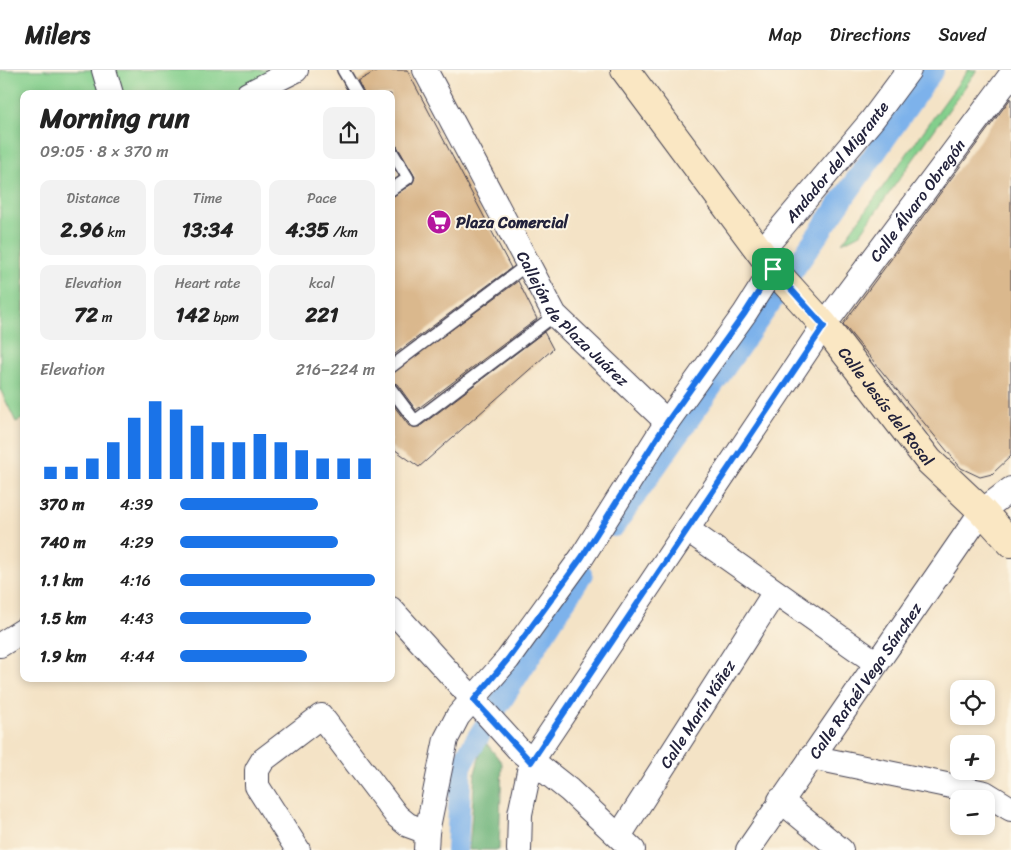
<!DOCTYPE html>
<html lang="en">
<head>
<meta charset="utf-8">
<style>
	:root { --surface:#fff; --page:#f2f2f2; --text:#222; --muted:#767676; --line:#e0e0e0; --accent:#1a73e8 }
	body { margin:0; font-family:Sriracha,sans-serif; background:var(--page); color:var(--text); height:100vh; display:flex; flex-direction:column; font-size:19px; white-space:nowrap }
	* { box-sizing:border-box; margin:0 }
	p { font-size:16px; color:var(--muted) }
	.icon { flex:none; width:28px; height:28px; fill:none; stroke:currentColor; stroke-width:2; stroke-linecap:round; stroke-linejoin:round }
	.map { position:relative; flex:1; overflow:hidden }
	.details { position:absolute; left:20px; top:20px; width:375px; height:592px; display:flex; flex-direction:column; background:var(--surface); border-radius:10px; box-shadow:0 2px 8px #0003 }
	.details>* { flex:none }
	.buttons { position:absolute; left:950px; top:610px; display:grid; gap:10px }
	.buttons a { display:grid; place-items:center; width:45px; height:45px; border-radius:10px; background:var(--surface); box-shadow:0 2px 8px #0003; font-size:25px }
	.pin { position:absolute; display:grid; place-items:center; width:42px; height:42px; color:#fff; margin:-21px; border-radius:10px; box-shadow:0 2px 8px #0006 }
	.round { display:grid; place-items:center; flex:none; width:52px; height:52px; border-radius:10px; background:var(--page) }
	.head { display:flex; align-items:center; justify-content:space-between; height:85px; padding:0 20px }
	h1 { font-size:28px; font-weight:700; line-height:38px }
	.metrics { display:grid; grid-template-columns:repeat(3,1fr); gap:8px; height:85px; padding:5px 20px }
	.metrics div { display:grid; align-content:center; border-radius:10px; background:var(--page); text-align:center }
	.metrics b { font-size:21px; font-weight:700 }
	.metrics small { font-size:14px; font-weight:400 }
	.metrics p { font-size:14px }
	.chart { height:140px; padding:10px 20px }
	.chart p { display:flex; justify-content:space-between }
	.chart svg { width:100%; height:90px; margin-top:5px; stroke:var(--accent); stroke-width:6 }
	ul { padding:0 20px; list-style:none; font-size:16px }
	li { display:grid; grid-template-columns:80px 60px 1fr; align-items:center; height:38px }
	li i { height:12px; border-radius:6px; background:var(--accent) }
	header { display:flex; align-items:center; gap:30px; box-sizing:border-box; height:70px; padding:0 25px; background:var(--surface); border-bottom:1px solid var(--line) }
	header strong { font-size:24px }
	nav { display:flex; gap:28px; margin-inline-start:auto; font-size:18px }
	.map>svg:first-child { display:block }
	.green { fill:#83cf8c; stroke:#527864 }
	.forest { fill:#6ab278; stroke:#466a5a }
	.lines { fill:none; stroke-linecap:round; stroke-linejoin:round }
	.canal { stroke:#7db2eb; stroke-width:22 }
	.building { fill:#dab88d }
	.lane-casing { stroke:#423f50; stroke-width:14 }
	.street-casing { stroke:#423f50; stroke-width:26 }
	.secondary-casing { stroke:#423f50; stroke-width:30 }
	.lane { stroke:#fff; stroke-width:11 }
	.street { stroke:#fff; stroke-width:24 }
	.secondary { stroke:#fae7c3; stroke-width:28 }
	.route-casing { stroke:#fff; stroke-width:10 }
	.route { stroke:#1a73e8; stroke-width:6 }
	.labels { text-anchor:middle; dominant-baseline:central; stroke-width:4; stroke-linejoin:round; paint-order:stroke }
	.street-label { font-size:16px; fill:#22223b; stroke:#fcf5e5 }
	.poi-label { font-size:16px; font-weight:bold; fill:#22223b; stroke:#fcf5e5; text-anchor:start }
</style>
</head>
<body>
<header>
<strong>Milers</strong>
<nav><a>Map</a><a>Directions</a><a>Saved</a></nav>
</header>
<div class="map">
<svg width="1011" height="780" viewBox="0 0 1011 780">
	<rect width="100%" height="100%" fill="#fcf5e5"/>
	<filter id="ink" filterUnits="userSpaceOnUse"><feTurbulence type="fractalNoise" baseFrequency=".02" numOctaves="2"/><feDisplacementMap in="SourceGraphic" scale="10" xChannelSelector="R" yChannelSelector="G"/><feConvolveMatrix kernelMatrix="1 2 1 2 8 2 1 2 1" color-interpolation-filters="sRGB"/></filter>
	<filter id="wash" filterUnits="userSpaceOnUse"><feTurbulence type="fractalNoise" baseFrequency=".0096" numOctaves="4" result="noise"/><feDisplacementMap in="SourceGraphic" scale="20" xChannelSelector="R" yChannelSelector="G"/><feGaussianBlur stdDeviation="1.12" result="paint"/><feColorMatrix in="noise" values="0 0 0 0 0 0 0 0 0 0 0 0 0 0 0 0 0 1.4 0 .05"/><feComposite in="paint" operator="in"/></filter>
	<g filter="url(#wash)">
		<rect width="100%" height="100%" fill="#f4e3c6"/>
		<g class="green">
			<path d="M0,0H102L109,24H24V348L16,352L0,319Z"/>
			<path d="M104,0H296L248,24H111Z"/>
			<path d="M968,0H977L860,164L842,173Z"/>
		</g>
		<path class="forest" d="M484,670L502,693L499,780H469L475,703Z"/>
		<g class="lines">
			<g class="canal">
				<path d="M614,456L933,0"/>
				<path d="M457,780L461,694L582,504"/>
			</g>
		</g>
		<g id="blocks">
			<g class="building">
				<path d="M378,0H407L511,198L391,287V127L412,114L415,107L397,76L391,73V24H364L358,11Z"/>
				<path d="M1011,28V386L992,404L980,407L961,398L843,254Z"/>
				<path d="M518,211L537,249L416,340L397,314L391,312V304Z"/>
				<path d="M544,262L553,279L419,397L391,377V332L409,356L419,357Z"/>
			</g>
		</g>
	</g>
	<g filter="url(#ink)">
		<use href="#blocks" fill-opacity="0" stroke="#423f50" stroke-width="1"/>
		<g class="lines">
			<defs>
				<g id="lane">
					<path d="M343,0L357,24"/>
					<path d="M391,80L408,108L391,120"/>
					<path d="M391,297L528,194"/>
					<path d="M391,319L415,351L555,245"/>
				</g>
				<g id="street">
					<path d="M104,0L111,24"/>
					<path id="s1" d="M425,0L555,245L667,352"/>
					<path d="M248,24L296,0"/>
					<path id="s2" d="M761,182L872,50L909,0"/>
					<path d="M688,460L875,592"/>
					<path d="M391,539L520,681L569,720L633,780"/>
					<path d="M0,575L24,560"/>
					<path d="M811,687L985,723L1011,739"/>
					<path d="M780,730L841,780"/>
					<path id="s3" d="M619,766L775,522"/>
					<path d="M298,780L257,716V700L263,690L321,646L397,746L408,755L427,762"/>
					<path d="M426,780L427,762L446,669L458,646L508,589L582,487L667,352L745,243L773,199"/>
					<path id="s4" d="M519,780L520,744L531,692L824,255L1011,5"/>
					<path id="s5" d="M748,780L982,441L1011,419"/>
				</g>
				<g id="secondary">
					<path id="s6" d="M625,0L773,199L824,255L929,391L982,441L1011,473"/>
				</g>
			</defs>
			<use href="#lane" class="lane-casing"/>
			<use href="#street" class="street-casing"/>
			<use href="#secondary" class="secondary-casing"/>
			<use href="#lane" class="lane"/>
			<use href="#street" class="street"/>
			<use href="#secondary" class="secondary"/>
		</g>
	</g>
	<g class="lines" filter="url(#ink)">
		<defs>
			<path id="route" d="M773,199L824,256L531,692L474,630L508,589L582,487L667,352L745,243Z"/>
		</defs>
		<use href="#route" class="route-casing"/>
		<use href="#route" class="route"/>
	</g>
	<defs>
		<symbol id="supermarket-disc" viewBox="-11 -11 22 22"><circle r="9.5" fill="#b5179e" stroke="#fcf5e5"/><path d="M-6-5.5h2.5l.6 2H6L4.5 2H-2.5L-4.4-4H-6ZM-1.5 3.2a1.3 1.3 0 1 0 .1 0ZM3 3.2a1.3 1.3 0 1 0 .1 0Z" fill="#fff"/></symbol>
	</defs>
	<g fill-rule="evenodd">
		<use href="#supermarket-disc" x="425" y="138" width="28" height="28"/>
	</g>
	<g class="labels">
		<g class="street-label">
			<text stroke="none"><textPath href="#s2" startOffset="118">Andador del Migrante</textPath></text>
			<text stroke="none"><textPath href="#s4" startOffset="771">Calle Álvaro Obregón</textPath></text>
			<text stroke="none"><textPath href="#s1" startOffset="291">Callejón de Plaza Juárez</textPath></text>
			<text stroke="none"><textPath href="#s6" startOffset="426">Calle Jesús del Rosal</textPath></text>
			<text stroke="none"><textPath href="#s5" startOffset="206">Calle Rafaél Vega Sánchez</textPath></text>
			<text stroke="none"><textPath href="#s3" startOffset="145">Calle Marín Yáñez</textPath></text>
		</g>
		<g class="poi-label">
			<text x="456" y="152">Plaza Comercial</text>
		</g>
	</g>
</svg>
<div class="buttons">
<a><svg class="icon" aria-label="locate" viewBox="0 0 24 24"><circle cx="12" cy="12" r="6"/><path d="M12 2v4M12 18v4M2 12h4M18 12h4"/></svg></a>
<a>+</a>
<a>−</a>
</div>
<div class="pin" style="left:773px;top:199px;background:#1e9e55"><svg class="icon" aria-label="arrive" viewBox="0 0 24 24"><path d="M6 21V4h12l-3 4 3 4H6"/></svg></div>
<section class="details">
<div class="head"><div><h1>Morning run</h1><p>09:05 · 8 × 370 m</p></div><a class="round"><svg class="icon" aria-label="share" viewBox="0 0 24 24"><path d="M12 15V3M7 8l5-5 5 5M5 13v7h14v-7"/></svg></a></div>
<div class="metrics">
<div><p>Distance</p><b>2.96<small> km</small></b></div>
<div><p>Time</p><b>13:34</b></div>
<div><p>Pace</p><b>4:35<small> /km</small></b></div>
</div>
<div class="metrics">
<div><p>Elevation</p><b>72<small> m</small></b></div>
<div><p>Heart rate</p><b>142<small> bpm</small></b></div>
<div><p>kcal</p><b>221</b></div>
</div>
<div class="chart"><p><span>Elevation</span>216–224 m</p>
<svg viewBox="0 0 160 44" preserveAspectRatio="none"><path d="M5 44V38M15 44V38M25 44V34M35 44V26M45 44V14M55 44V6M65 44V10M75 44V18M85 44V26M95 44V26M105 44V22M115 44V26M125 44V30M135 44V34M145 44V34M155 44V34"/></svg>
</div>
<ul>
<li><b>370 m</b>4:39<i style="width:71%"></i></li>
<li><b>740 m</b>4:29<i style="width:81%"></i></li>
<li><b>1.1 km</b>4:16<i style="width:100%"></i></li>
<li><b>1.5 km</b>4:43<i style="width:67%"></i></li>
<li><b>1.9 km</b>4:44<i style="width:65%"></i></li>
</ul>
</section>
</div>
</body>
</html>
